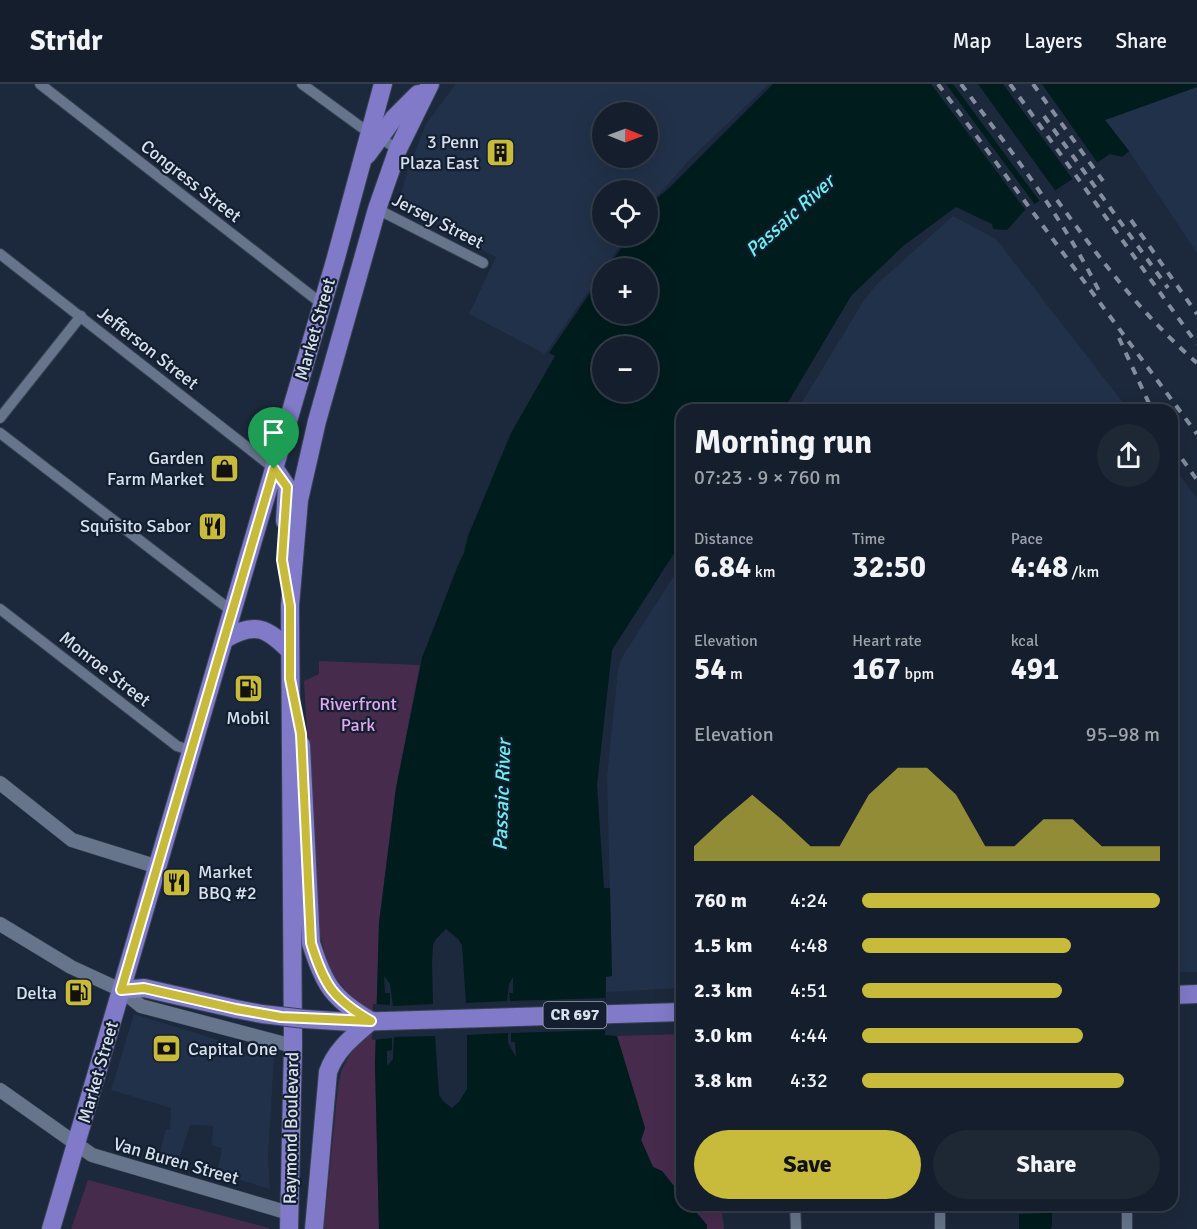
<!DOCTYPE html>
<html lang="en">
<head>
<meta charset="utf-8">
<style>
	:root { --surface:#151e2c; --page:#1e2734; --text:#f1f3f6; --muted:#9da2a9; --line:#343c48; --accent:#c8bb3b }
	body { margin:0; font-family:Signika,sans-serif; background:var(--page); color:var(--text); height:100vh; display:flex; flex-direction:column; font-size:22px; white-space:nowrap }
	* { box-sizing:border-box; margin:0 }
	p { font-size:20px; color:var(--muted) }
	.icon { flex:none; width:33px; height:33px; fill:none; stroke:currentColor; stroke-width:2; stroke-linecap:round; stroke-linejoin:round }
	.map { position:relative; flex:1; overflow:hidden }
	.details { position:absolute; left:676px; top:320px; width:502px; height:807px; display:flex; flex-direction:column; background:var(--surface); border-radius:18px; box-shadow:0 6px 24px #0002,0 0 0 2px var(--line) }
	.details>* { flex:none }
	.needle { width:39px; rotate:91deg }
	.buttons { position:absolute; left:592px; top:18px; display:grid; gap:12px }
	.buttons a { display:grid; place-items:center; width:66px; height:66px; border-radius:50%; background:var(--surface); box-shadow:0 6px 24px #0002,0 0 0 2px var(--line); font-size:30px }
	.pin { position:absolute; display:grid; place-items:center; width:51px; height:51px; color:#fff; margin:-62px -26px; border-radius:50% 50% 50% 0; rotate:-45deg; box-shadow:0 0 6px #0007 }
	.pin .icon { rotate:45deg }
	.round { display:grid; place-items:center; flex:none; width:63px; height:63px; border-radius:32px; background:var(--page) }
	.headline { display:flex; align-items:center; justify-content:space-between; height:102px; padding:0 18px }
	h1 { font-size:33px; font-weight:800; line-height:45px }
	.figures { display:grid; grid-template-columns:repeat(3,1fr); gap:9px; height:102px; padding:6px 18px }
	.figures div { display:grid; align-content:center }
	.figures b { font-size:30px; font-weight:800 }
	.figures small { font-size:16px; font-weight:400 }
	.figures p { font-size:16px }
	.chart { height:168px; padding:12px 18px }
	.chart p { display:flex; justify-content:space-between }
	.chart svg { width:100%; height:108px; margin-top:6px; fill:var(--accent); opacity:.7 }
	.action { display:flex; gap:12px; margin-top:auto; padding:12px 18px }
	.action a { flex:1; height:69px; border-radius:36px; background:var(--accent); color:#111; font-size:24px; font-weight:800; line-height:69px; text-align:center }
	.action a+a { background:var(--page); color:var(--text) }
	ul { padding:0 18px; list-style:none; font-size:20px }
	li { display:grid; grid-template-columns:96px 72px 1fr; align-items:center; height:45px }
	li i { height:15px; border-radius:8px; background:var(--accent) }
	header { display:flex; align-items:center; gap:36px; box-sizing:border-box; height:84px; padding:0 30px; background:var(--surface); border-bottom:2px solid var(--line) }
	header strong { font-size:28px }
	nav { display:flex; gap:33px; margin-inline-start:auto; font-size:21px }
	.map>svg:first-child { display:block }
	.built { fill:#213149; fill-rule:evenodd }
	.green { fill:#472b4d }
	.water { fill:#011c1d; fill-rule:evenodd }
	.pier { fill:#1c283b }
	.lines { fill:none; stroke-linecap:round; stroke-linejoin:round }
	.minor-casing { stroke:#384352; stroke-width:12 }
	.tertiary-casing { stroke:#384352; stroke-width:15 }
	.primary-casing { stroke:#384352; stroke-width:20 }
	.minor { stroke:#66758c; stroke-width:10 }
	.tertiary { stroke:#66758c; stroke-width:14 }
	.primary { stroke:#817ac9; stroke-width:18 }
	.rail { stroke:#838d9d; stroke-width:4; stroke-dasharray:8 8; stroke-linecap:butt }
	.primary-bridge-casing { stroke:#384352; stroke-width:20; stroke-linecap:butt }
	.primary-bridge { stroke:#817ac9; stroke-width:18 }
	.route-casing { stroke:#fff; stroke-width:12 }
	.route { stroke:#c8bb3b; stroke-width:8 }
	.labels { text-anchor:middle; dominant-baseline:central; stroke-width:4.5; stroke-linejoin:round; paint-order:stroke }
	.shield { fill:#131f31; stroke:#9ca6b4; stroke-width:1.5 }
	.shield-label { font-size:16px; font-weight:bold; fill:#d7e0ec }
	.poi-label { font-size:18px; fill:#d7e0ec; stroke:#131f31; text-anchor:end }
	.street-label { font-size:18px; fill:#d7e0ec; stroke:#131f31 }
	.park-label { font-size:18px; fill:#e3a7ee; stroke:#131f31 }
	.water-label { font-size:20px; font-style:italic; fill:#6bf0f1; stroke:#131f31 }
</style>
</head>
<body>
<header>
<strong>Stridr</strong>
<nav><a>Map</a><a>Layers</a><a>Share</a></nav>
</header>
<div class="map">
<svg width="1197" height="1145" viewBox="0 0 1197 1145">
	<rect width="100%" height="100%" fill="#1c283b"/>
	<g class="built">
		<path d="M456,0H769L689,76L648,123V106H603V152H627L545,270L469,230L496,173L398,121L409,82L427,38ZM648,28V74H603V28Z"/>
		<path d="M1197,3V169L1129,67L1105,36Z"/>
		<path d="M953,132L996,155L1128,325H798L864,216L877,200Z"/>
		<path d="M1173,383L1197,414V888H1173Z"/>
		<path d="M682,479V904L606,908V892L612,891L607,692L618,586L621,575Z"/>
		<path d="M134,930L274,973L268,1073L270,1105L217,1089L222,1064L212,1061L213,1042L190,1041L178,1078L159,1072L166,1045H170L171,1024L111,1006Z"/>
	</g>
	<g class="green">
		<path d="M319,577L420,581L396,704L379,839L375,980L379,1145H324L338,1002L342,985L352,967L350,911C329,890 326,874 319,846L304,597L319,590Z"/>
		<path d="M682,950V1112L662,1087L653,1083L641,1056L645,1044L617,952Z"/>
		<path d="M88,1096L269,1144V1145H71Z"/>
		<path d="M690,1121H721L724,1145H707V1141Z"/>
	</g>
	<g class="water">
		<path d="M773,0H1197V3L1105,36L1129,67L1122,73L1110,70L1024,127L1007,146L993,145L992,140L956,123L903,162L851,212L784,325L682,326V457L612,566L597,701L604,804H610L612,892L606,893L605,951L617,952L645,1044L641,1056L653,1083L662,1087L682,1112V1120L690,1121L707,1141V1145H379L375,980L379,839L396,704L422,574L458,481L464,469L468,452L511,349L555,272L549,269L603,190V230H648V184H607L630,152H648C648,125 645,123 667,106ZM603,262H648V308H603Z"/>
		<path d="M1052,1129V1143L1050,1145H1019V1130Z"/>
	</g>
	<g class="pier">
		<path d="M931,0H946L1036,122L1027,128Z"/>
		<path d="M953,0H978L1057,109L1041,119Z"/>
		<path d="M1003,0H1042L1099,81L1074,97Z"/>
		<path d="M446,845L458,855L462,861L466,919L507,917L509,900L513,893V909H509L510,917L605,914V946L511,949V958H515L516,973L508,959V949L467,951V1005L459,1018L452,1024L444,1018L439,1011L435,952L394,953L393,975L387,982V967L392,966V954L372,956L373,920L390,921V909H385L384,892L390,900L393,922L433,920L432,880L433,861L436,855Z"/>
	</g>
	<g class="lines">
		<defs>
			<g id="minor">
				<path d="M40,0L322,220"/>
				<path d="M302,0L361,43L398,65"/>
				<path d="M377,125L483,179"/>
				<path d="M0,170L275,385"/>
				<path d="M0,334L81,232"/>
				<path d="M0,349L233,528"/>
				<path d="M0,525L177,662L192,667"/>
				<path d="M795,1120L796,1145"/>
				<path d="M940,1120V1145"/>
				<path d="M1127,1120V1145"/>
			</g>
			<g id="tertiary">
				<path d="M0,699L72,756L158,783"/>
				<path d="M0,840L71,883L121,906L141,922L293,962"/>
				<path d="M0,1006L92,1071L289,1129"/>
			</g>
			<g id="primary">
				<path d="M367,71L394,34L418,10"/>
				<path d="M275,385L287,403L285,437"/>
				<path d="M225,555C255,537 267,544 290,567"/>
				<path d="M301,661L311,859C324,901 333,915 371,937"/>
				<path d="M121,906L144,904L236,925"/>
				<path d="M1173,911L1197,910"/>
				<path d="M305,935L351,938L682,928"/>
				<path d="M51,1145L335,177L383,0"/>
				<path d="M289,1145L293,962L290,522L299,416L317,337L377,125L398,65L430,0"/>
				<path d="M314,1145L328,988C336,965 353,953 371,937"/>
			</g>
		</defs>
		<use href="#minor" class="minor-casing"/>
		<use href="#tertiary" class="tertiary-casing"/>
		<use href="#primary" class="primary-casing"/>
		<use href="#minor" class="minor"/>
		<use href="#tertiary" class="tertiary"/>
		<use href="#primary" class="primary"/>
		<g class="rail">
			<path d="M938,0L1197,350"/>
			<path d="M961,0C1011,67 1062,132 1099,207"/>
			<path d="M1010,0L1197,260"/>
			<path d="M1033,0L1103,97"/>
			<path d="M1044,32L1168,204"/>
			<path d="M1057,116C1099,174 1143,232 1197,279"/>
			<path d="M1131,136L1197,230"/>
			<path d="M1119,254L1152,326"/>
			<path d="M1173,362L1197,396"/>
		</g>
		<defs>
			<path id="primary-bridge" d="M236,925L262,930L305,935"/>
		</defs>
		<use href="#primary-bridge" class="primary-bridge-casing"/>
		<use href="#primary-bridge" class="primary-bridge"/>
	</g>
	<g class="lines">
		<defs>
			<path id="route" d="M274,385L287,403L282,476L290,522V595L301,650L311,859C324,901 333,915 371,937L281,933L236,925L144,904L121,906Z"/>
		</defs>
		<use href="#route" class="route-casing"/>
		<use href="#route" class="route"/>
	</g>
	<defs>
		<symbol id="building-square" viewBox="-11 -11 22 22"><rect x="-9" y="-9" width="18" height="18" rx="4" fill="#c8bb3b" stroke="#131f31"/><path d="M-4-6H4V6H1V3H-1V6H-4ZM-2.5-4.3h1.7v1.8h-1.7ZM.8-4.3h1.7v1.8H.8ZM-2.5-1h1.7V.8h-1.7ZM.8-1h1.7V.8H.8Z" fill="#111"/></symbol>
		<symbol id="shop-square" viewBox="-11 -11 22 22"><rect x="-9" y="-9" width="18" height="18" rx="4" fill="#c8bb3b" stroke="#131f31"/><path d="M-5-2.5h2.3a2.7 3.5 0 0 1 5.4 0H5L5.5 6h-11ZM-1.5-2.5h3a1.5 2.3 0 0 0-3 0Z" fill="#111"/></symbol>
		<symbol id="restaurant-square" viewBox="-11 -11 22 22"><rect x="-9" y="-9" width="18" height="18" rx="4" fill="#c8bb3b" stroke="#131f31"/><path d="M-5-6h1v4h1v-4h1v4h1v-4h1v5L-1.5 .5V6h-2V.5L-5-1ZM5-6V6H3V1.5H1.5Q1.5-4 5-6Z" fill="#111"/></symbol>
		<symbol id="fuel-square" viewBox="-11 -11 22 22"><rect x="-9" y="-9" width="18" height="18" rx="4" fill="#c8bb3b" stroke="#131f31"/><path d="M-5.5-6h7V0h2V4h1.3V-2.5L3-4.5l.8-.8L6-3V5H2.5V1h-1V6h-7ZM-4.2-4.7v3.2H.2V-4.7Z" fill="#111"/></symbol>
		<symbol id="bank-square" viewBox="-11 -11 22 22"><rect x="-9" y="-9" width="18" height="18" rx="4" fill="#c8bb3b" stroke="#131f31"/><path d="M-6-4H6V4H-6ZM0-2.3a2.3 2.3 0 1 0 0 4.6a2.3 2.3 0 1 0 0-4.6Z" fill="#111"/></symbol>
	</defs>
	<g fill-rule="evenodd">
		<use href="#building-square" x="484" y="52" width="33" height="33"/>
		<use href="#shop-square" x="208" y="368" width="33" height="33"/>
		<use href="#restaurant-square" x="196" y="426" width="33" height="33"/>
		<use href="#fuel-square" x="232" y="588" width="33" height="33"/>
		<use href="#restaurant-square" x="160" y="782" width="33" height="33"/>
		<use href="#fuel-square" x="62" y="892" width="33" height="33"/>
		<use href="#bank-square" x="150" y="948" width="33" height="33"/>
	</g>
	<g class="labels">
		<rect class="shield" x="543.5" y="918" width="63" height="26" rx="4.5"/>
		<g class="shield-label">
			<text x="575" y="931">CR 697</text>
		</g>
		<g class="poi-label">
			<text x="479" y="58">3 Penn<tspan x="479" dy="21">Plaza East</tspan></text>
			<text x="204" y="374">Garden<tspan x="204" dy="21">Farm Market</tspan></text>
			<text x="191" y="442">Squisito Sabor</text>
			<text x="248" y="634" text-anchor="middle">Mobil</text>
			<text x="198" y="788" text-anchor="start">Market<tspan x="198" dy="21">BBQ #2</tspan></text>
			<text x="57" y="909">Delta</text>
			<text x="188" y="965" text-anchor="start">Capital One</text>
		</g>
		<g class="street-label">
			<text transform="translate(191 97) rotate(38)">Congress Street</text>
			<text transform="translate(438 137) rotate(27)">Jersey Street</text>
			<text transform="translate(315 245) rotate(-74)">Market Street</text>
			<text transform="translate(148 264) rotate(38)">Jefferson Street</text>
			<text transform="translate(105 585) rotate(38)">Monroe Street</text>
			<text transform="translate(98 988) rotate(-74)">Market Street</text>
			<text transform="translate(291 1044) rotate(-89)">Raymond Boulevard</text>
			<text transform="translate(176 1077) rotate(16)">Van Buren Street</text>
		</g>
		<g class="park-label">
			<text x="358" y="620">Riverfront<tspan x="358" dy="21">Park</tspan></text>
		</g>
		<g class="water-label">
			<text transform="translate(790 132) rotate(-42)">Passaic River</text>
			<text transform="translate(502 711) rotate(-88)">Passaic River</text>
		</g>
	</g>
</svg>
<div class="buttons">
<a><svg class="needle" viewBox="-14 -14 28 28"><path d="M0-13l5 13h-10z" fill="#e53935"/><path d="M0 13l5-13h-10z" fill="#9da2a9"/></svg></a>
<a><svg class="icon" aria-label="locate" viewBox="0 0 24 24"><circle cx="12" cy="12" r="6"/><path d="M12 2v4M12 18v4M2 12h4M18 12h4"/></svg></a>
<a>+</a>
<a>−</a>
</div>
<div class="pin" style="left:274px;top:385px;background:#1e9e55"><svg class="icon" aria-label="arrive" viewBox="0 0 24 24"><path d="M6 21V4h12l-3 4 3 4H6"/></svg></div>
<section class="details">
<div class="headline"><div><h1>Morning run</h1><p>07:23 · 9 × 760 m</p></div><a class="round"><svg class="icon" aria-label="share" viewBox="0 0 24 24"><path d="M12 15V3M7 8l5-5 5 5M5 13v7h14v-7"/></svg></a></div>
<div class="figures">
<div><p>Distance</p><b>6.84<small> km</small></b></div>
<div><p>Time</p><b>32:50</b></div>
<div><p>Pace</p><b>4:48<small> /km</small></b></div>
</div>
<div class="figures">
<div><p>Elevation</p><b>54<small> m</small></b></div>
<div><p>Heart rate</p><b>167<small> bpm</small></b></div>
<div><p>kcal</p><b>491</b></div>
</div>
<div class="chart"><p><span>Elevation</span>95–98 m</p>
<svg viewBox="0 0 160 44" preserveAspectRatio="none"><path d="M0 44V38L10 27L20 17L30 27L40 38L50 38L60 17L70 6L80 6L90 17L100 38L110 38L120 27L130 27L140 38L150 38L160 38V44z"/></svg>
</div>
<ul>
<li><b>760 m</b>4:24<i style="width:100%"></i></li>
<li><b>1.5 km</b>4:48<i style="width:70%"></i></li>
<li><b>2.3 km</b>4:51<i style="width:67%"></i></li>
<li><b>3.0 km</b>4:44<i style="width:74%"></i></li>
<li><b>3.8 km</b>4:32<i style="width:88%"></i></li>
</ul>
<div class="action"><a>Save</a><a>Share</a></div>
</section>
</div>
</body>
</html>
